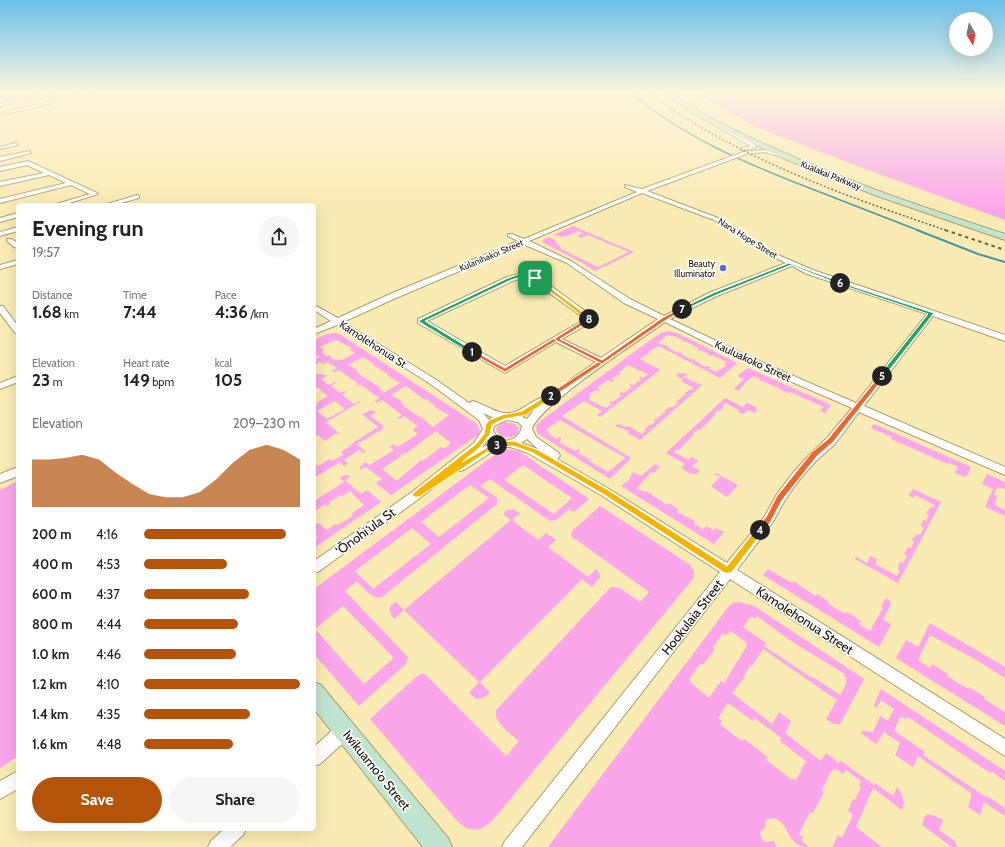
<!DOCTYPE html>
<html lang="en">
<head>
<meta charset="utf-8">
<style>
	:root { --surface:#fff; --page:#f6f6f6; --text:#222; --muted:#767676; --accent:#b45309 }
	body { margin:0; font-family:Cabin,sans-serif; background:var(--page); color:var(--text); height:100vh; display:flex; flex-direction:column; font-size:15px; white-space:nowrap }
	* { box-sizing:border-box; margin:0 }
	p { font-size:13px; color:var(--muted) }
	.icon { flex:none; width:22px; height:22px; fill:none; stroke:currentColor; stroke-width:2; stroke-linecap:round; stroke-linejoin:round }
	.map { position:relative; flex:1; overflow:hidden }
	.panel { position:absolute; left:16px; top:203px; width:300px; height:628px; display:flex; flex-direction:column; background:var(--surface); border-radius:6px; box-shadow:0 4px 16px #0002 }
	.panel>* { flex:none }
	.needle { width:26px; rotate:170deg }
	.fabs { position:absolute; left:949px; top:12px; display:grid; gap:8px }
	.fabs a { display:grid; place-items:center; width:44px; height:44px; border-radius:50%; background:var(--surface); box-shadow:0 4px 16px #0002; font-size:20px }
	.pin { position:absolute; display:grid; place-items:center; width:34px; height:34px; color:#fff; margin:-17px; border-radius:8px; box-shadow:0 2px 6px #0006 }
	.km { position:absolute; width:20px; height:20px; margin:-10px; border-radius:50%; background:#222; color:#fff; font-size:11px; line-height:20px; text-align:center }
	.round { display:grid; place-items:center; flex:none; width:42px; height:42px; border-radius:21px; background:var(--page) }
	.head { display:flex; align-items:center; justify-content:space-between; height:68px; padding:0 16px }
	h1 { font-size:22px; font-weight:800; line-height:30px }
	.stats { display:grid; grid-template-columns:repeat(3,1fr); gap:6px; height:68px; padding:4px 16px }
	.stats div { display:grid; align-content:center }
	.stats b { font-size:17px; font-weight:800 }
	.stats small { font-size:11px; font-weight:400 }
	.stats p { font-size:11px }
	.chart { height:112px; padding:8px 16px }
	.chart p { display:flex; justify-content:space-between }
	.chart svg { width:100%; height:72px; margin-top:4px; fill:var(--accent); opacity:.7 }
	.primary-button { display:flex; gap:8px; margin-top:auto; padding:8px 16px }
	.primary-button a { flex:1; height:46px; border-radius:24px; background:var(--accent); color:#fff; font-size:16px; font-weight:800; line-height:46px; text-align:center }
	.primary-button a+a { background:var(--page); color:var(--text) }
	ul { padding:0 16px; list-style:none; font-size:13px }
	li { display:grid; grid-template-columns:64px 48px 1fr; align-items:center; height:30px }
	li i { height:10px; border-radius:5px; background:var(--accent) }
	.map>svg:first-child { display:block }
	.green { fill:#fba5eb; fill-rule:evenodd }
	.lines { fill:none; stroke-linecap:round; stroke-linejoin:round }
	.stream-far1 { stroke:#4098a5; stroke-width:1.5 }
	.stream { stroke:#4098a5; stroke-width:2 }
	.street-casing { stroke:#ad9d69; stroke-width:2 }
	.secondary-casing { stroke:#ad9d69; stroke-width:2 }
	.street { fill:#fff; fill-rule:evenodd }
	.secondary { fill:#c1e4d0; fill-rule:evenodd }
	.rail-far1 { stroke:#6c6244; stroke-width:1.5; stroke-dasharray:2 2; stroke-linecap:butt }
	.rail { stroke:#6c6244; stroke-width:2; stroke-dasharray:3.5 3.5; stroke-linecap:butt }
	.split-1 { fill:#22a559; stroke:#fff }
	.split-2 { fill:#f0652b; stroke:#fff }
	.split-3 { fill:#f5b400; stroke:#fff }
	.split-4 { fill:#f5b400; stroke:#fff }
	.split-5 { fill:#f0652b; stroke:#fff }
	.split-6 { fill:#22a559; stroke:#fff }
	.split-7 { fill:#22a559; stroke:#fff }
	.split-8 { fill:#f0652b; stroke:#fff }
	.split-9 { fill:#f5b400; stroke:#fff }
	.poi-dot { fill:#5a6be2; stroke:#fff; stroke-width:1.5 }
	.labels { text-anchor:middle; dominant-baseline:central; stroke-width:3.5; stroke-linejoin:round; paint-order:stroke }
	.far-street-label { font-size:9px; fill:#150f00; stroke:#fff }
	.far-poi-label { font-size:9px; fill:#150f00; stroke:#fff; text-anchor:end }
	.street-label { font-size:11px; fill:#150f00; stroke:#fff }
	.near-street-label { font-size:13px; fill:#150f00; stroke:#fff }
</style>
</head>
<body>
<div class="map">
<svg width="1005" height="847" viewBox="0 0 1005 847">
	<rect width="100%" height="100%" fill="#faeab3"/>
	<g class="green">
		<path d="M707,92H1005V220L844,161L754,126L698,94Z"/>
		<path d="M573,226L634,252L595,271L581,262L542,242L543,240L548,237L555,240L557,244L561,247L559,248L598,267L629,252L588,235L580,238L578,236L583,233L579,231L563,237L553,235Z"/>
		<path d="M668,331L679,334L737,363L720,378L659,346L648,352L649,353L640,359L660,370L600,417L597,415L602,411L584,401L562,416L631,458L610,479L537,433L536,427L539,422L649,341L661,333ZM667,335L674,336L683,340L681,342L685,341L699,348L697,350L700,351L701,350L709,354L708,355L710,356L712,355L727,362L724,365L726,366L716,372L709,369L710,367L708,366L706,367L695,361L696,360L693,359L692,360L681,354L682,353L680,352L678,353L667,347L668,346L658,343ZM628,365L648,374L643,378L641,377L639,378L641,380L634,385L631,384L630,386L632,387L624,393L621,392L619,394L622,395L613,402L611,401L609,402L612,404L606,408L589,400V398L591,396L589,394L596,390L599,391L600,390L597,388L608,380L612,382L614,380L611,379L617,375H621L618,373ZM560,420L624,457L625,458L608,472L589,461L592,458L588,459L578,453L580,451L578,449L575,451L559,442L562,439L559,437L557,439L549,434L550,433L547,431V429Z"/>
		<path d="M336,333L341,335L477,424L480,430L478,435L391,495L376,483L382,479L366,467L360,470V467L365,462L370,465L394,450L390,446L393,444L398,447L418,434L413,430L418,426L404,416L399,419L397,418L402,415L382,400L377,403L375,401L379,398L361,385L354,387L359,384L339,370L334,372L332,371L337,368L328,362L323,364L320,362L314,365V360L320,357L314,354V340L327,334ZM336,340L352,348L350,350L355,353C346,358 340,364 330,357L331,356L329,355L327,356L322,352L324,350L320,347ZM363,357L374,364L373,365L388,374L387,375L400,383L384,393L379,389L381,388L358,374L359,373L356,371L358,370L348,365ZM406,386L425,400L426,399L435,405L433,406L449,415L433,427L427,423L428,422L403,406L404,405L400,402L402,401L391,395ZM436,431L450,442V444L444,449L441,447L423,461L421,460L397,481L382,469L401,456L400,455L408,452Z"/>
		<path d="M748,368L831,405L825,413L820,411L824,407L790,392L788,393L779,389L780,388L759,380L760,379L754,376L748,380L738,391L734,389L744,379L737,376Z"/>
		<path d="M680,373L688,374L683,377L702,385L640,440L628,433L629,431L615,426L619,424L625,427L628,426L642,434L646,431L644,430L649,425H651L656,421L654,420L666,412L664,411L670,407H673L678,403L676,402L686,394L684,393L694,388L681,381L683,379L676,376Z"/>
		<path d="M317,374H322L327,376L321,379L329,385L335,382L336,383L331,386L340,393L346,391H347L342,395L354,404L360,401V402L326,422L340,434L337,433L325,441L318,435L314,437V406L318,404L316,403L328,396L317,387L314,389V380L317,378L314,376ZM335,401L345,409L327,419L317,411Z"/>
		<path d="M725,398L743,407L747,403L756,407L757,411L755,413L748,410L743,414L738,412L739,410L726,403L723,405L724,406L720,411L718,410L714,414L715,415L700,430L698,429L693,433L694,434L679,450L677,449L674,452L688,460L692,457L698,461L692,466L700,471L696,474L690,473L681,468L685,464L666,453Z"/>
		<path d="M371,410L376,412L370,416L384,426L382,428L383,429L357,444L366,452L364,453L359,450L344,460L348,463L344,466L340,462L314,478V462L318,466L330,459L332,461L343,455L341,452L352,445L351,444L378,427L362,414Z"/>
		<path d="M505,422L515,424L519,428L518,433C513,438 505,439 499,434L496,430L497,427Z"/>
		<path d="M874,424L971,467L966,477L955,473L958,467L949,463L948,464L891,439L892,437L871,428Z"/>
		<path d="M508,449L520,452L589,499L574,512L569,509L556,520L550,521L490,479L480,486L497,498V504L382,597C372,600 364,588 357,581L345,591L408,657L406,664L359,706L314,654V589L497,453ZM523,465L572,498L554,514L504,480ZM470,485L489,498L439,537L421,522ZM412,528L431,544L373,589L355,571ZM343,606L394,658L364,684L315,629Z"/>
		<path d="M655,464L660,467L653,473L651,472L637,488L644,492L646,491L667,505L669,503L678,509L677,512L695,521L694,524L703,529L706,526L713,530L716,528L724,532L714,544L621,486L629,480L633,472L641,476Z"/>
		<path d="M716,473L738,485L727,497L711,486L720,477L714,474Z"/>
		<path d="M987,474L1005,482V489L997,487L994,495L997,496L995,505L1005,510V516L985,507L993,489L982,484Z"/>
		<path d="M345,475L351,476L345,480L361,494L367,490L381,502L314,548V539L318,537L314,533V521L317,524L319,523L326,530L336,524L338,525L353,516L351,514L364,505L350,491L342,496L341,495L329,502L331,504L327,506L325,504L314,512V501L344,482L340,478Z"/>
		<path d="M18,481V756L0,768V490Z"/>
		<path d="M913,489L941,502L898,583L855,559L856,557L867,563L871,556L877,559L875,564L897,576L900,571L898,570L899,567L898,566L900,562L903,563L907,556L904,554L908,547L911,548L914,542L912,540L913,537H915L917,534L920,535L924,528L921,526L923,520L926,521L929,515L926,513L931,507L933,508L935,505L915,495L913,498L909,496Z"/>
		<path d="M600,506L689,564L694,571L693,579L492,821C480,832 471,833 458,822L370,719L416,677L421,674H425L506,756L519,741C511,734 491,721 497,709L611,587L620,588L640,602L649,592L571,536L572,531Z"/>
		<path d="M508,510H514L520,513L512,520L538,540L546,533L556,540L548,547L588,577L596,569L599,573L600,577L592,587L582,579L480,682L490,693L483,698L476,699L469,693L479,682L404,610L394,619L389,610L391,605L396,602L404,610L511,520L503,514Z"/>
		<path d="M768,569L792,583L794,581L797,583V584L816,596L817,594L829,602L828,604L846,614L847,612L861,621L859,624L870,631L883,608L881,607L886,598L890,601L891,604L883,620L891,624L879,647L763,575Z"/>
		<path d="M739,602L754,606L864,679L840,724H834L826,719L837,700L763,649L752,666L750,665L744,676L745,677L732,693L772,724L779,712L791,721L785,733L821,761L826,753L839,763L841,761L874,785L875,783L893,796L897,787C902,793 906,802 902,810L873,788L856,827L882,847H832L838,835L842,838L853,815L848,811L853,799L855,800L861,787L859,785L861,781L846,770L843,774L835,768L834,771L832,769L822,790L824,792L813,813L810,812L799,834L803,837L801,840L809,847C785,847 791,822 773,818L766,820L765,828L761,830L760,834C763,844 767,842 774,841L776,847H548L729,606L733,603ZM757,616L791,641L845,674L844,676L847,678L845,680L847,682L840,695L813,677L812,678L764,646L766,643L743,627L750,617L755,618ZM731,631L747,643L746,645L747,646L724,683L721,681L709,698L690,682L691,680L689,679L701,663L703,665L715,649L713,647L723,633L726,635ZM728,703L753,721L755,718L781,738L780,741L806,761L796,780L793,778L792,780L766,760L768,757L744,739L742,741L720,724L722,721L718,718Z"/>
		<path d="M930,623L1005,667V678L975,659L930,635L918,660L930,668L932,664L948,674L947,676L968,689L969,687L985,697L984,699L1005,712V726L896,658L906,640L918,647Z"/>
		<path d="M881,689L1005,771V781L991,771L990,773L908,717L906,719L900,717L894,731L925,752L923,755L986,797L987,796L1005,808V816L984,802L980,815L968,807L972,794L918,756L913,767L895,755L900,743L884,732L876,744L861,733L862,731L873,732L880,716L888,721L894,709L881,700L876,708L874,705Z"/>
		<path d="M927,814L935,816L943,820L939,830L956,842V845L958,847H952L922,825L924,818Z"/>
	</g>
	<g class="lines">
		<path class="stream-far1" d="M630,92C683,137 747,164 812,189C848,203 884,217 920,231"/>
		<path class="stream" d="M917,230L978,254L1005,262"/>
		<defs>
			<g id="street">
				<path d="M54,92H63L0,106V104Z"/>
				<path d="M97,92H106L0,115V113Z"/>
				<path d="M710,121H714L756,144L755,148L742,150V148L751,146L710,123Z"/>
				<path d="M16,143L18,145L0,149V147Z"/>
				<path d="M764,150L785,155L782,157L764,152L746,154L647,191L718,218L778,255L813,270L1005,335V341L933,316L864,406L1005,467V475L859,412L835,444L816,461L800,479L785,500L773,522L737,570L1005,739V756L730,579L522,847H502L505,841L720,572L601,495L528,453L510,447H503L495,450L464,470L460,471L456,469L420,498L318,572L314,573V561L412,492L474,443L483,429L479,420L429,383L337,325L314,334V329L331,321L314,310V305L338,318L390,294L518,241L508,236V234H512L524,239L637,192L625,187V185L642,189L743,152ZM642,193L714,220L774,257L786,263L711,292L664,316L630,299L571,261L529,241ZM523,244L567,263L624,303L658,319L601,358L562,339L593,321V317L543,280L526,272L507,277L418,319V323L505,373L556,342L596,362L573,378L551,396C542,393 524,409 515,412C499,417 487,405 473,401L469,403L435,379L343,322L396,298ZM792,266L807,274L927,314L856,403L752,358L670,319L717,296ZM525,277L537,284L585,319L505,366L427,321L513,281ZM665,322L746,362L852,408L827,438L809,455L792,474L777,494L765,516L727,563L609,489L557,459L560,456L559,453L536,437L532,429C538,406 641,339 665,322ZM534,410L527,419L522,417ZM483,413L492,417H493L489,420ZM507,420L518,422L522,426C521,436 509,444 500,439C497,437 495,434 493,431L494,426ZM488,439L491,443L482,448ZM527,439L538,449L521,443Z"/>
				<path d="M29,151L31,153L0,161V157Z"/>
				<path d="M28,161L97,193L98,194L63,205H53L90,194L71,185L0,203V199L66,183L49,175L0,186V182L44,173L27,165L0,171V167Z"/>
				<path d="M137,195L139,196V198L114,205H104Z"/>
				<path d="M18,213V217L0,222V218Z"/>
				<path d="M18,227V231L0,236V232Z"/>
				<path d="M7,239H11L18,243V248L14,247L7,241Z"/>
				<path d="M18,260V264L0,269V265Z"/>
				<path d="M0,306H3L18,326V333H15L0,313Z"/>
				<path d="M18,376V382L0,389V383Z"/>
				<path d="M18,467V476L0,483V474Z"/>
				<path d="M345,722L351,724L353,730L351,736L320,764L314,766V747L339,724Z"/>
				<path d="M18,771V789L0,799V781Z"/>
				<path d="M224,829H246L243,835L230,847H208L211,841Z"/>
			</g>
			<g id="secondary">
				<path d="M664,92H670C701,115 736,131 771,147C847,182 926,208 1005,234V240L877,196L785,159L708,122L686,109Z"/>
				<path d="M314,682L321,685L448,838L452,847H423L314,709Z"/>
			</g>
		</defs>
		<use href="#street" class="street-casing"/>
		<use href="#secondary" class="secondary-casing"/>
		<use href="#street" class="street"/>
		<use href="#secondary" class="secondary"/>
		<path class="rail-far1" d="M648,92C735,158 846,196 948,231"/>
		<path class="rail" d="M945,230L1005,250"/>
	</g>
	<linearGradient id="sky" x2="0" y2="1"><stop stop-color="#6cc0ea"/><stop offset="0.44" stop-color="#fdf6dd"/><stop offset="1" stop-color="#fdf6dd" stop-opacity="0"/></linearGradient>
	<rect width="1005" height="211" fill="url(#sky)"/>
	<path class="split-1" d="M526,272L538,278L535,280L526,275L511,280L425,321L474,351V353H470L418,321L508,278Z"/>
	<path class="split-2" d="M556,337L605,362L551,398L548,396L549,394L598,362L556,341L505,372L469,352L474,351L505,368Z"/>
	<path class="split-3" d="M549,394L554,396L526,415L504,419L495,423L492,425L490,434L480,447L462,462L495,443H500V446L487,452L419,497H413V493L476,444L484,434L486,424L490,420L502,415L522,411Z"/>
	<path class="split-4" d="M514,441L538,450L608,490L727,566L757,528H763L764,530L731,573H725L603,494L533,453L514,446L497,447L494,445L497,442Z"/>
	<path class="split-5" d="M880,375L885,376L833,442L817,456L782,500L771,521L763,533H757V528L766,517L777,496L812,452L828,439Z"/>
	<path class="split-6" d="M839,282L934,313L884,377L879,376L928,314L839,284Z"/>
	<path class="split-7" d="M789,263L843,283L839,284L791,265L716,295L684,310L680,309L713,293Z"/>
	<path class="split-8" d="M681,308L685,309L666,320L602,364L554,339L587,318H591V320L560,339L602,360L662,318Z"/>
	<path class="split-9" d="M535,277L591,318V320H587L534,279Z"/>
	<circle class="poi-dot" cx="723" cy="268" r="4"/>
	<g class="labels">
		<g class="far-street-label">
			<text transform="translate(831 175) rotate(22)">Kualakai Parkway</text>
			<text transform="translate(748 238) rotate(32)">Nana Hope Street</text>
			<text transform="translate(491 255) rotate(-23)">Kulanihakoi Street</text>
		</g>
		<g class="far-poi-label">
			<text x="715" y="263">Beauty<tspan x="715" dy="10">Illuminator</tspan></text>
		</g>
		<g class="street-label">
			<text transform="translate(373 344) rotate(33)">Kamolehonua St</text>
			<text transform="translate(753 361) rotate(25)">Kauluakoko Street</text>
		</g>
		<g class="near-street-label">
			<text transform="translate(365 531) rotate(-36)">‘Ōnohi‘ula St</text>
			<text transform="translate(692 617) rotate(-52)">Hookulaia Street</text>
			<text transform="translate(805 620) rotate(33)">Kamolehonua Street</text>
			<text transform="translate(377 770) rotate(51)">Iwikuamo'o Street</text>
		</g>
	</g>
</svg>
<div class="fabs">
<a><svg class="needle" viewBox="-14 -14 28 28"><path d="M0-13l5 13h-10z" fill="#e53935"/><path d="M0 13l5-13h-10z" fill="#767676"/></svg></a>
</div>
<div class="pin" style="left:535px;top:278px;background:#1e9e55"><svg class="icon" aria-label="arrive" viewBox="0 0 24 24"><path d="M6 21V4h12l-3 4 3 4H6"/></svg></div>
<b class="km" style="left:472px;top:352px">1</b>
<b class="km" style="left:551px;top:396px">2</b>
<b class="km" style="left:497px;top:445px">3</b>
<b class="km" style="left:760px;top:530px">4</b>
<b class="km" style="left:882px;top:376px">5</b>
<b class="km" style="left:840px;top:283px">6</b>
<b class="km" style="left:682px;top:309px">7</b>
<b class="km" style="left:589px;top:319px">8</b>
<section class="panel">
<div class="head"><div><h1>Evening run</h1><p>19:57</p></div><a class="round"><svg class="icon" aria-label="share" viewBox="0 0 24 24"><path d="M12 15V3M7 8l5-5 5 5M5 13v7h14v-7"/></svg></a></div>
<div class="stats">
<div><p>Distance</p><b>1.68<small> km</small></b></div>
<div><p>Time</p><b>7:44</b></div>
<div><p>Pace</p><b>4:36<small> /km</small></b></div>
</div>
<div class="stats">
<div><p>Elevation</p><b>23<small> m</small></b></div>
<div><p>Heart rate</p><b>149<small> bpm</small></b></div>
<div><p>kcal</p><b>105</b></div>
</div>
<div class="chart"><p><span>Elevation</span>209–230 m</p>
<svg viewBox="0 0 160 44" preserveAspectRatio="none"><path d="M0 44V15L10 15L20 14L30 12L40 15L50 23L60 30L70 36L80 38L90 38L100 35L110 27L120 17L130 9L140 6L150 9L160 15V44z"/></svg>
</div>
<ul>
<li><b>200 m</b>4:16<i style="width:91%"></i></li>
<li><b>400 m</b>4:53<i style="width:53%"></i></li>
<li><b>600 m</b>4:37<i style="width:67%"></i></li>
<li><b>800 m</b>4:44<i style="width:60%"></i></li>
<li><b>1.0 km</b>4:46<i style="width:59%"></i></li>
<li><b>1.2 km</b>4:10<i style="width:100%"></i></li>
<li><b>1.4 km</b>4:35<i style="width:68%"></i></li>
<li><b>1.6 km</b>4:48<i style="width:57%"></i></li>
</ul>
<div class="primary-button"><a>Save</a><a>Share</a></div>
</section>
</div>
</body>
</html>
